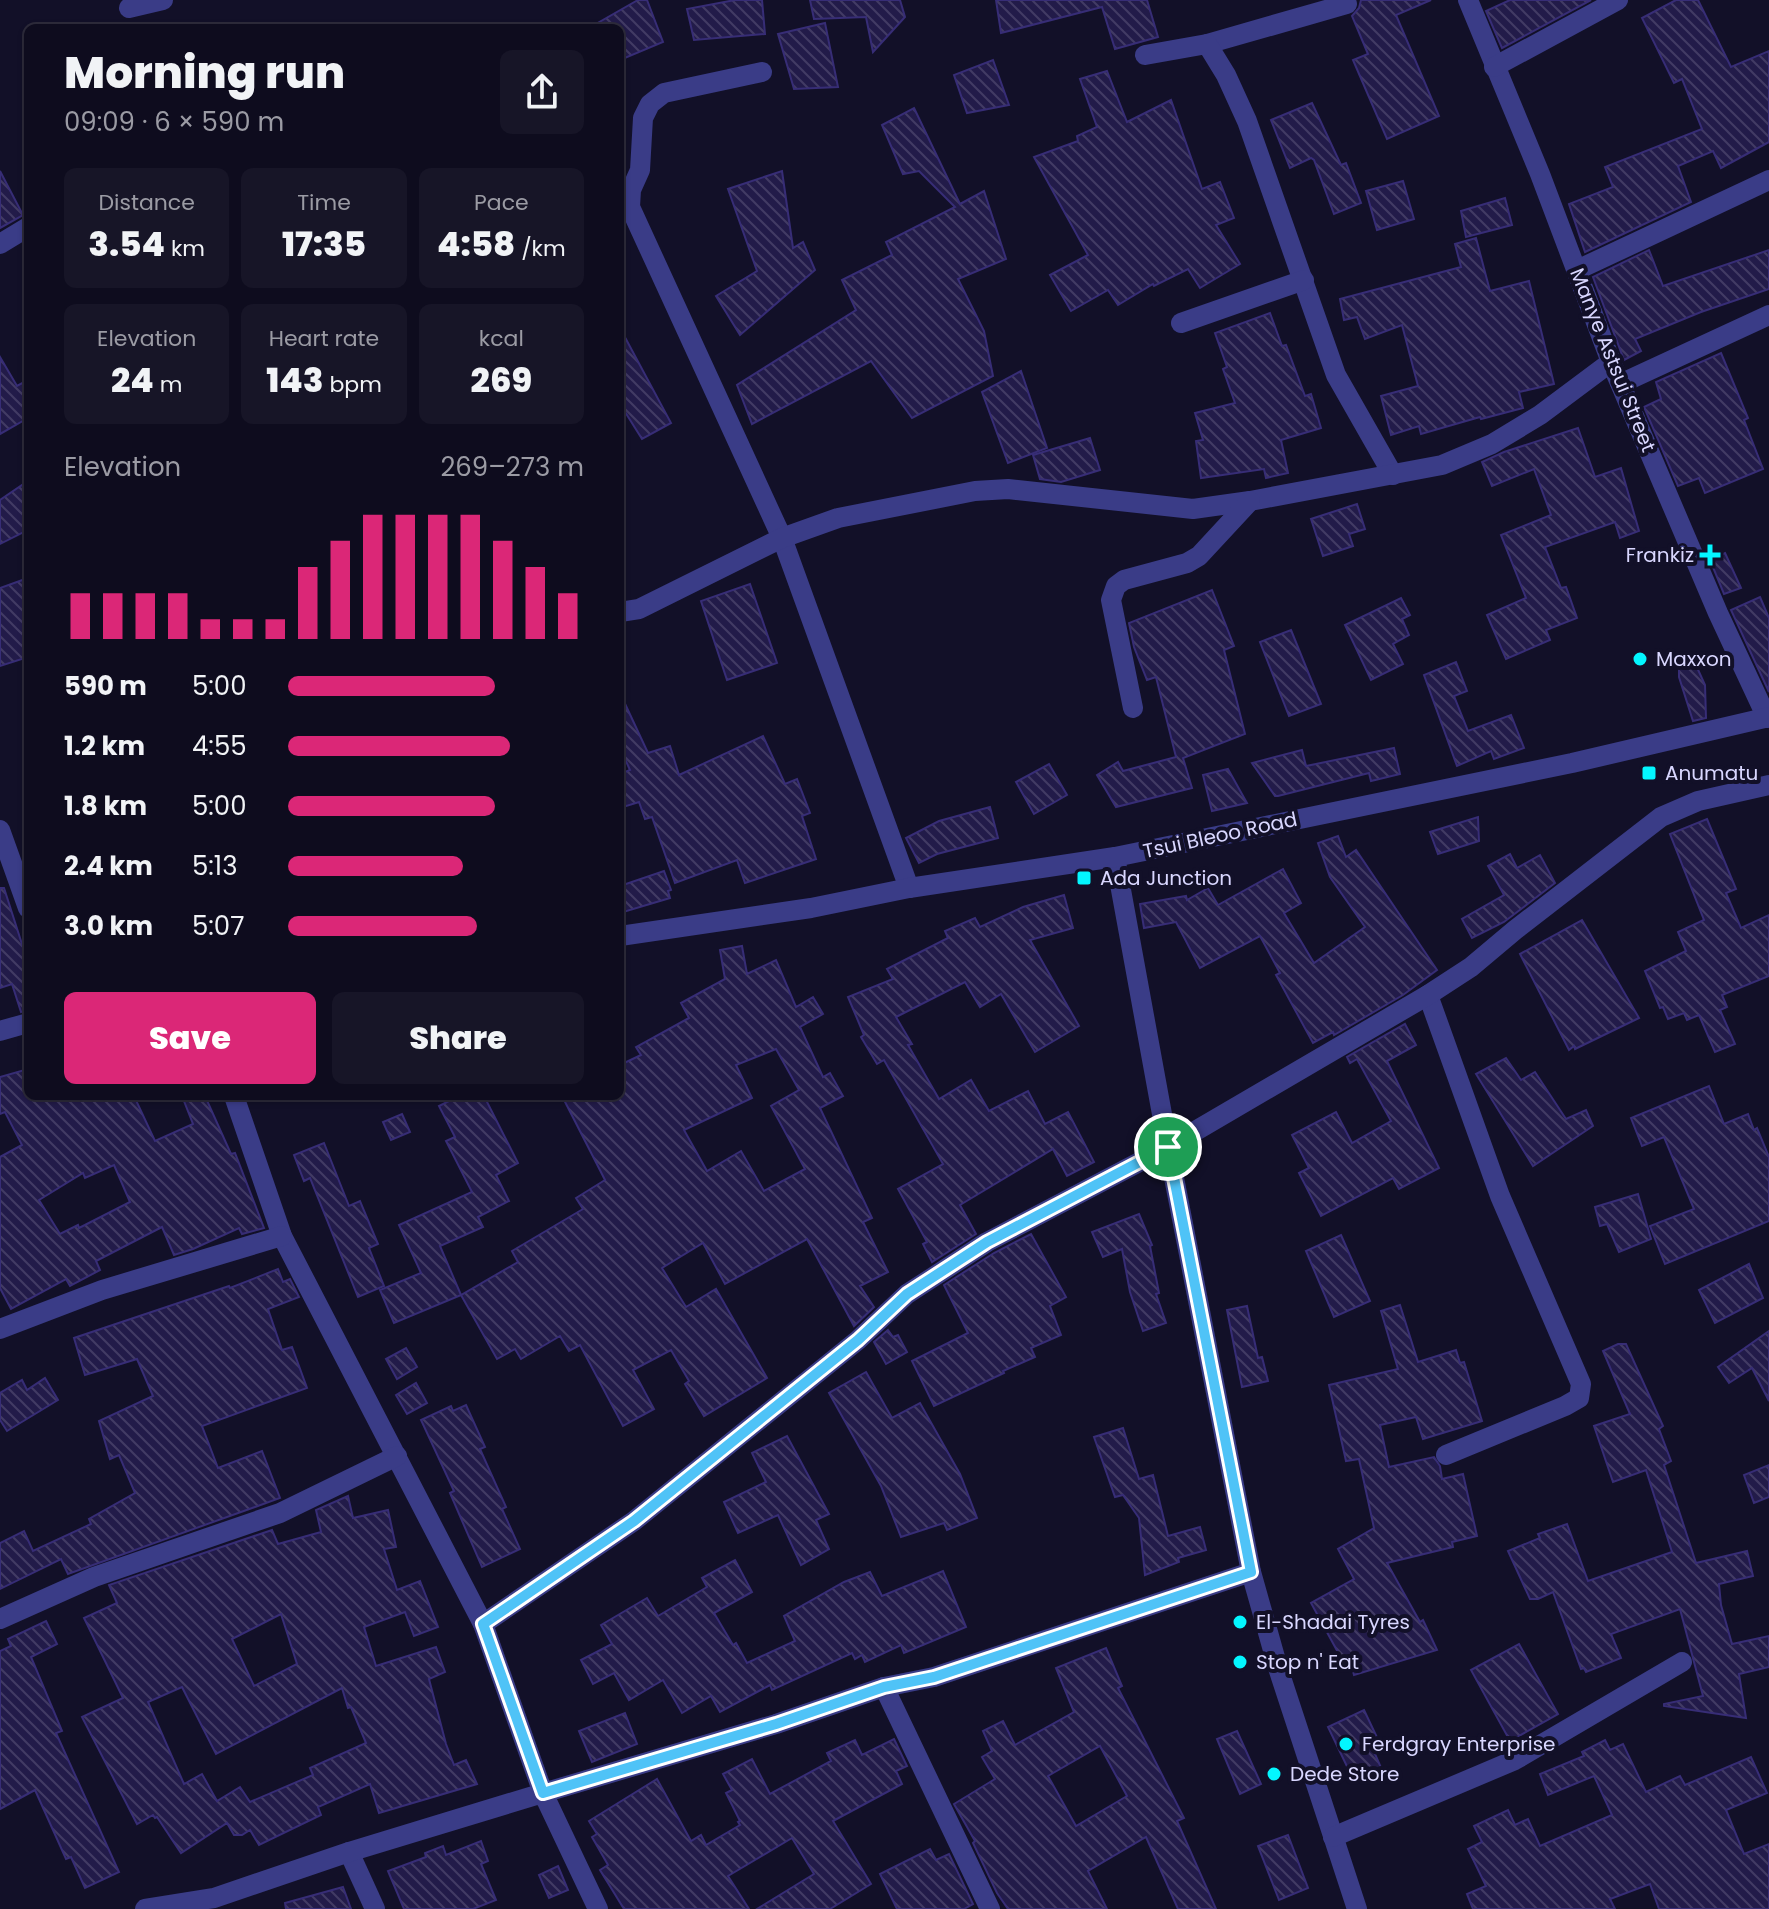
<!DOCTYPE html>
<html lang="en">
<head>
<meta charset="utf-8">
<style>
	:root { --surface:#0e0c1e; --page:#171527; --text:#f1f3f6; --muted:#9b9ba4; --line:#2e2c3c; --accent:#db2777 }
	body { margin:0; font-family:Poppins,sans-serif; background:var(--page); color:var(--text); height:100vh; display:flex; flex-direction:column; font-size:30px; white-space:nowrap }
	* { box-sizing:border-box; margin:0 }
	p { font-size:26px; color:var(--muted) }
	.icon { flex:none; width:44px; height:44px; fill:none; stroke:currentColor; stroke-width:2; stroke-linecap:round; stroke-linejoin:round }
	.map { position:relative; flex:1; overflow:hidden }
	.sheet { position:absolute; left:24px; top:24px; width:600px; height:1076px; display:flex; flex-direction:column; background:var(--surface); border-radius:12px; box-shadow:0 2px 6px #0004,0 0 0 2px var(--line) }
	.sheet>* { flex:none }
	.pin { position:absolute; display:grid; place-items:center; width:68px; height:68px; color:#fff; margin:-34px; border:4px solid #fff; border-radius:50%; box-shadow:0 2px 8px #0007 }
	.round { display:grid; place-items:center; flex:none; width:84px; height:84px; border-radius:12px; background:var(--page) }
	.overview { display:flex; align-items:center; justify-content:space-between; height:136px; padding:0 40px }
	h1 { font-size:44px; font-weight:800; line-height:60px }
	.metrics { display:grid; grid-template-columns:repeat(3,1fr); gap:12px; height:136px; padding:8px 40px }
	.metrics div { display:grid; align-content:center; border-radius:12px; background:var(--page); text-align:center }
	.metrics b { font-size:34px; font-weight:800 }
	.metrics small { font-size:22px; font-weight:400 }
	.metrics p { font-size:22px }
	.chart { height:224px; padding:16px 40px }
	.chart p { display:flex; justify-content:space-between }
	.chart svg { width:100%; height:144px; margin-top:8px; stroke:var(--accent); stroke-width:6 }
	.action { display:flex; gap:16px; margin-top:auto; padding:16px 40px }
	.action a { flex:1; height:92px; border-radius:12px; background:var(--accent); color:#fff; font-size:32px; font-weight:800; line-height:92px; text-align:center }
	.action a+a { background:var(--page); color:var(--text) }
	ul { padding:0 40px; list-style:none; font-size:26px }
	li { display:grid; grid-template-columns:128px 96px 1fr; align-items:center; height:60px }
	li i { height:20px; border-radius:10px; background:var(--accent) }
	.map>svg:first-child { display:block }
	.building { fill:url(#building-back-hatch); stroke:#372d76; stroke-width:2; fill-rule:evenodd }
	.lines { fill:none; stroke-linecap:round; stroke-linejoin:round }
	.minor { stroke:#3a3c87; stroke-width:20 }
	.route-casing { stroke:#fff; stroke-width:16 }
	.route { stroke:#4fc3f7; stroke-width:10 }
	.poi-dot { fill:#03f6ff; stroke:#121028; stroke-width:3 }
	.labels { text-anchor:middle; dominant-baseline:central; stroke-width:8; stroke-linejoin:round; paint-order:stroke }
	.street-label { font-size:20px; fill:#d9d7ff; stroke:#121028 }
	.poi-label { font-size:20px; fill:#d9d7ff; stroke:#121028; text-anchor:start }
</style>
</head>
<body>
<div class="map">
<svg width="1769" height="1909" viewBox="0 0 1769 1909">
	<defs>
		<pattern id="building-back-hatch" width="6" height="6" patternUnits="userSpaceOnUse" patternTransform="scale(2)"><rect width="6" height="6" fill="#221b49"/><path d="M-1 5l2 2M0 0l6 6M5-1l2 2" fill="none" stroke="#423b64"/></pattern>
	</defs>
	<rect width="100%" height="100%" fill="#121028"/>
	<g class="building">
		<path d="M638,0H647L663,42L620,60V28H589Z"/>
		<path d="M735,0H762L765,34L694,40L687,9Z"/>
		<path d="M810,0H900L905,17L873,52L866,17L814,19Z"/>
		<path d="M996,0H1147L1158,37L1115,49L1102,7L1001,33Z"/>
		<path d="M1431,0L1396,15L1439,116L1387,139L1353,60L1368,54L1352,16L1359,8L1361,0Z"/>
		<path d="M1510,0H1591L1502,48L1486,11Z"/>
		<path d="M1676,0H1698L1731,67L1769,51V142L1721,168L1713,151L1678,166L1691,202L1585,252L1569,204L1613,187L1605,167L1702,129L1682,79L1674,83L1642,18Z"/>
		<path d="M825,23L838,87L794,89L778,34Z"/>
		<path d="M993,60L1009,105L967,113L954,75Z"/>
		<path d="M1107,71L1127,122L1171,100L1202,189L1220,182L1234,218L1216,225L1240,264L1200,288L1188,269L1154,286L1153,284L1118,305L1108,290L1071,311L1050,275L1088,255L1034,157L1078,141L1077,136L1097,127L1080,79Z"/>
		<path d="M1312,103L1341,165L1346,163L1361,203L1334,214L1314,160L1311,158L1290,168L1271,120Z"/>
		<path d="M914,108L960,204L984,191L1006,259L958,279L984,331L993,376L912,418L871,361L752,424L737,385L856,310L842,280L892,255L886,242L955,207L919,171L903,174L882,125Z"/>
		<path d="M0,171L23,215L0,228Z"/>
		<path d="M782,171L793,248L803,242L815,270L740,335L716,296L757,271L728,189Z"/>
		<path d="M1403,181L1414,219L1377,230L1366,191Z"/>
		<path d="M1505,198L1512,225L1466,237L1461,211Z"/>
		<path d="M1476,238L1490,291L1529,281L1554,384L1519,392L1523,408L1481,419L1480,417L1421,434L1419,426L1391,435L1381,396L1418,386L1402,325L1365,339L1357,317L1344,320L1340,299L1461,267L1455,244Z"/>
		<path d="M1649,250L1663,286L1769,250V289L1701,312L1635,339L1641,351L1624,360L1593,277Z"/>
		<path d="M1270,313L1282,346L1286,345L1305,396L1311,394L1321,428L1281,440L1288,473L1266,478L1264,469L1201,478L1196,441L1203,440L1195,413L1235,403L1223,369L1227,367L1215,333Z"/>
		<path d="M620,328L671,423L642,439L620,404Z"/>
		<path d="M1721,353L1748,418L1744,420L1763,469L1705,493L1699,478L1678,486L1644,407L1661,399L1656,382Z"/>
		<path d="M0,357L17,386L28,380V418L0,434Z"/>
		<path d="M1021,371L1047,448L1008,463L982,392Z"/>
		<path d="M1578,428L1595,477L1621,468L1639,531L1620,538L1615,522L1545,547L1561,588L1566,587L1577,618L1546,630L1550,640L1506,659L1487,615L1526,598L1501,535L1551,515L1534,469L1492,486L1482,462L1504,452Z"/>
		<path d="M1090,438L1100,470L1061,482L1040,479L1033,455Z"/>
		<path d="M28,481V530L0,544V500Z"/>
		<path d="M1357,504L1365,529L1349,534L1353,546L1323,556L1311,519Z"/>
		<path d="M1725,553L1741,588L1724,594L1710,560Z"/>
		<path d="M28,578V657L0,666V588Z"/>
		<path d="M750,584L777,663L727,680L701,601Z"/>
		<path d="M1212,590L1234,646L1224,650L1245,734L1183,758L1192,788L1116,807L1097,775L1118,762L1123,771L1176,757L1156,677L1147,680L1134,647L1129,623Z"/>
		<path d="M1760,597L1769,618V692L1731,610Z"/>
		<path d="M1401,598L1410,615L1402,619L1409,635L1393,644L1403,664L1371,680L1345,625Z"/>
		<path d="M1291,630L1321,704L1289,716L1260,642Z"/>
		<path d="M1456,662L1467,691L1454,696L1468,731L1511,715L1524,748L1494,759L1491,751L1457,766L1424,675Z"/>
		<path d="M1695,663L1705,685L1706,718L1693,721L1679,677V669Z"/>
		<path d="M620,693L648,753L670,746L679,775L763,736L785,784L797,779L810,813L802,816L816,859L745,883L737,860L675,883L652,817L645,819L639,802L620,808V774L630,770L620,748Z"/>
		<path d="M1394,748L1400,774L1371,781L1369,773L1278,796H1275L1252,763L1302,750L1306,766Z"/>
		<path d="M1049,764L1067,795L1034,814L1016,782Z"/>
		<path d="M1228,769L1247,803L1212,811L1203,775Z"/>
		<path d="M990,807L998,838L937,854L919,863L906,838L939,821Z"/>
		<path d="M1478,817L1479,841L1438,854L1430,832Z"/>
		<path d="M1707,819L1736,889L1726,893L1741,928L1769,915V976L1722,995L1727,1007L1720,1010L1735,1044L1715,1052L1699,1015L1687,1020L1684,1013L1668,1019L1663,1007L1660,1008L1645,971L1686,951L1678,932L1704,920L1670,834Z"/>
		<path d="M1338,836L1346,857L1356,850L1437,970L1403,995L1334,1035L1333,1032L1313,1043L1276,975L1280,973L1260,936L1200,968L1176,922L1144,928L1140,904L1186,896L1187,900L1208,888L1218,905L1283,869L1301,903L1284,913L1314,963L1365,927L1330,877L1318,843Z"/>
		<path d="M1510,854L1517,868L1540,855L1555,883L1504,922L1472,938L1462,919L1504,895L1488,866Z"/>
		<path d="M664,871L671,890L668,891L670,898L620,913V886Z"/>
		<path d="M0,888H4L28,963V1010L21,1012L12,984L0,988Z"/>
		<path d="M1064,895L1073,928L1030,940L1079,1026L1035,1052L1001,994L980,1007L965,982L896,1017L912,1044L908,1045L939,1099L971,1080L989,1111L1028,1091L1045,1124L1068,1112L1094,1162L1067,1176L1053,1149L960,1205L976,1234L932,1262L923,1244L927,1242L898,1189L943,1164L884,1060L877,1064L861,1037L864,1035L848,997L893,979L887,969L948,938L945,931L975,918L980,927L1023,907Z"/>
		<path d="M1582,920L1639,1018L1575,1049L1574,1046L1569,1050L1520,954Z"/>
		<path d="M742,946L747,974L776,960L796,1007L813,997L823,1014L800,1027L823,1077L830,1073L843,1096L820,1108L872,1218L863,1222L888,1272L860,1286L874,1307L854,1326L807,1239L725,1284L703,1243L662,1268L686,1307L716,1289L767,1378L704,1416L685,1384L689,1381L671,1350L633,1370L654,1409L623,1426L580,1345L569,1351L560,1336L521,1359L515,1349L497,1359L461,1295L394,1323L380,1290L421,1273L399,1225L472,1192L446,1141L455,1137L439,1106L459,1096H484L518,1163L496,1175L509,1201L478,1217L483,1227L440,1246L461,1295L518,1262L512,1251L583,1209L576,1198L605,1180L562,1096H620V1065L641,1055L636,1047L689,1018L681,1003L725,979L720,950ZM776,1049L799,1090L771,1106L805,1169L764,1191L741,1151L707,1171L684,1130L752,1098L736,1065Z"/>
		<path d="M1405,1024L1416,1045L1387,1061L1439,1168L1399,1189L1393,1178L1321,1216L1299,1173L1309,1168L1292,1135L1336,1112L1352,1143L1391,1121L1357,1059L1350,1063L1347,1057Z"/>
		<path d="M1506,1058L1521,1080L1535,1072L1566,1119L1586,1110L1593,1126L1533,1166L1476,1074Z"/>
		<path d="M28,1069V1096H134L155,1141L193,1124L182,1096H205L231,1154L235,1153L264,1228L242,1234L239,1228L193,1249L174,1255L162,1227L96,1261L100,1270L70,1286L66,1279L11,1309L0,1288V1157L22,1145L5,1112L0,1114V1077ZM114,1165L130,1202L79,1228L78,1225L60,1234L39,1200L83,1173L85,1178Z"/>
		<path d="M1709,1086L1724,1124L1748,1114L1754,1130L1757,1128L1769,1157V1221L1665,1264L1650,1226L1694,1209L1664,1137L1642,1146L1631,1118Z"/>
		<path d="M402,1114L410,1132L391,1140L383,1122Z"/>
		<path d="M324,1143L349,1206L360,1201L378,1244L369,1248L384,1286L358,1297L310,1178L304,1181L294,1155Z"/>
		<path d="M1638,1194L1651,1239L1619,1252L1607,1224L1600,1226L1595,1207Z"/>
		<path d="M1139,1214L1152,1245L1150,1246L1159,1293L1156,1294L1166,1323L1143,1331L1130,1292L1122,1249L1103,1257L1092,1232Z"/>
		<path d="M1031,1234L1066,1297L1050,1306L1061,1335L1031,1348L1035,1357L1003,1371L1004,1373L934,1406L912,1361L968,1333L944,1285L994,1253Z"/>
		<path d="M1341,1235L1370,1301L1334,1317L1306,1251Z"/>
		<path d="M1749,1264L1763,1298L1715,1323L1699,1290Z"/>
		<path d="M278,1269L283,1282L290,1279L299,1297L268,1309L282,1350L292,1347L307,1388L202,1426L218,1468L262,1451L280,1498L68,1574L61,1559L0,1589V1543L24,1531L33,1551L91,1524L89,1519L135,1493L119,1455L110,1459L99,1421L153,1396L137,1359L85,1375L74,1338L229,1286L230,1288Z"/>
		<path d="M1400,1305L1418,1362L1456,1350L1460,1363L1464,1362L1482,1421L1423,1439L1416,1417L1380,1425L1389,1467L1434,1457L1440,1466L1442,1479L1463,1474L1477,1536L1452,1542L1453,1547L1387,1563L1420,1622L1423,1620L1437,1650L1354,1675L1351,1664L1346,1667L1311,1603L1354,1579L1338,1549L1374,1528L1359,1459L1346,1461L1329,1385L1398,1369L1381,1311Z"/>
		<path d="M1247,1306L1258,1358L1262,1357L1268,1381L1242,1387L1227,1310Z"/>
		<path d="M888,1330L893,1337L898,1335L907,1352L886,1364L874,1342Z"/>
		<path d="M1769,1331V1401L1752,1368L1729,1383L1718,1367Z"/>
		<path d="M1618,1344H1626L1663,1426L1659,1429L1671,1461L1664,1465L1696,1563L1747,1551L1753,1576L1719,1584L1721,1605L1732,1644L1769,1636V1667L1739,1674L1746,1718L1664,1706V1704L1703,1696L1680,1609L1611,1634L1621,1658L1586,1672L1584,1668L1581,1669L1553,1592L1538,1599H1530L1508,1551L1540,1538L1538,1534L1567,1524L1588,1581L1672,1552L1646,1470L1613,1482L1594,1426L1630,1414L1603,1351Z"/>
		<path d="M406,1348L417,1367L397,1379L386,1359Z"/>
		<path d="M866,1372L892,1418L920,1403L960,1474L977,1518L947,1530L944,1523L901,1537L881,1486L829,1393Z"/>
		<path d="M45,1378L58,1400L7,1431L0,1420V1393L22,1380L27,1390Z"/>
		<path d="M416,1383L427,1403L407,1414L396,1395Z"/>
		<path d="M466,1405L485,1447L480,1449L506,1507L502,1509L520,1549L482,1567L450,1493L454,1491L421,1420L451,1406L453,1411Z"/>
		<path d="M1123,1428L1139,1479L1153,1475L1168,1536L1200,1527L1206,1550L1178,1558L1179,1562L1145,1575L1139,1518L1123,1495L1115,1497L1094,1437Z"/>
		<path d="M787,1436L829,1514L816,1520L829,1549L801,1565L778,1515L738,1533L724,1502L766,1482L752,1453Z"/>
		<path d="M1769,1465V1497L1754,1503L1744,1475Z"/>
		<path d="M348,1496L353,1518L388,1510L396,1547L384,1549L397,1590L420,1581L438,1627L414,1636L405,1612L364,1627L376,1666L436,1647L445,1672L429,1679L446,1744L454,1765L466,1760L477,1784L379,1813L370,1784L318,1807L321,1815L259,1845L250,1830L242,1835H234L227,1823L181,1853L157,1817L155,1818L153,1815L137,1824L82,1717L123,1698L84,1618L117,1603L109,1585L272,1530L278,1544L321,1532L316,1510ZM281,1614L297,1664L254,1686L232,1639ZM182,1687L216,1754L342,1688L348,1708L351,1707L366,1743L310,1768L313,1775L250,1802L240,1787L217,1801L202,1774L184,1784L148,1702Z"/>
		<path d="M735,1560L752,1592L714,1613L733,1645L736,1643L747,1663L795,1641L784,1616L844,1582L870,1572L882,1596L943,1571L966,1627L904,1653L901,1645L865,1662L862,1655L855,1659L852,1653L772,1690L770,1685L720,1712L711,1696L682,1713L663,1680L629,1700L614,1673L593,1684L581,1660L612,1644L601,1625L647,1598L658,1616L707,1587L702,1578Z"/>
		<path d="M46,1621L57,1644L31,1657L62,1731L56,1733L119,1872L85,1888L71,1857L66,1859L35,1790L0,1809V1651L11,1646L8,1639Z"/>
		<path d="M1519,1644L1558,1714L1510,1741L1471,1670Z"/>
		<path d="M1106,1648L1122,1686L1118,1688L1184,1818L1177,1821L1216,1909H1178L1146,1837L1088,1871L1107,1909H1008L997,1893L973,1843L975,1841L954,1804L995,1779L982,1757L992,1751L983,1731L1003,1721L1015,1745L1074,1712L1056,1668ZM1100,1746L1127,1796L1076,1826L1048,1776Z"/>
		<path d="M1364,1710L1383,1750L1375,1754L1382,1770L1355,1783L1328,1727Z"/>
		<path d="M625,1713L637,1744L592,1762L579,1731Z"/>
		<path d="M1237,1731L1261,1784L1240,1794L1217,1739Z"/>
		<path d="M894,1739L907,1766L896,1771L902,1784L833,1821L871,1884L830,1909H757L814,1874L792,1838L728,1876L749,1909H624L600,1870L608,1865L592,1837L597,1834L589,1821L657,1779L691,1841L701,1835L706,1845L740,1825L738,1822L740,1821L726,1793L732,1790L723,1774L752,1759L770,1794L831,1761L827,1753L855,1740L862,1755Z"/>
		<path d="M1605,1740L1610,1750L1623,1744L1646,1792L1680,1776L1685,1785L1751,1757L1767,1793L1726,1810L1744,1854L1769,1844V1909H1659L1650,1884L1610,1899L1615,1909H1473L1467,1894L1486,1886L1468,1849L1482,1842L1474,1826L1508,1810L1515,1825L1528,1819L1540,1846L1612,1815L1594,1776L1548,1795L1540,1774L1584,1756L1582,1752Z"/>
		<path d="M1288,1835L1308,1888L1279,1900L1258,1846Z"/>
		<path d="M481,1841L488,1861L481,1864L496,1900L473,1909H404L388,1871L426,1857L425,1853L443,1846L446,1855Z"/>
		<path d="M930,1849L936,1860L949,1854L973,1904L964,1909H897L880,1874Z"/>
		<path d="M558,1866L568,1890L549,1898L539,1875Z"/>
		<path d="M343,1887L351,1909H286L285,1903Z"/>
	</g>
	<g class="lines">
		<g class="minor">
			<path d="M1468,0L1540,174L1611,362L1718,613L1767,718"/>
			<path d="M129,8L163,0"/>
			<path d="M1207,44L1347,4"/>
			<path d="M1145,55L1207,44L1226,75L1247,121L1336,375L1393,475"/>
			<path d="M1494,67L1618,0"/>
			<path d="M762,72L664,93L650,104L643,118L640,170L631,190L630,207L782,538L909,888"/>
			<path d="M0,244L28,227"/>
			<path d="M1577,270L1769,180"/>
			<path d="M1181,323L1304,280"/>
			<path d="M1622,383L1769,315"/>
			<path d="M620,612L639,609L782,538L838,518L975,491L1008,489L1193,509L1250,501L1442,465L1492,444L1540,415L1611,362"/>
			<path d="M1133,708L1111,600L1116,586L1124,580L1187,563L1199,556L1250,501"/>
			<path d="M0,830L28,908"/>
			<path d="M1115,857L1168,1147L1251,1572L1278,1668L1357,1909"/>
			<path d="M620,936L811,908L909,888L1115,857L1572,763L1769,717"/>
			<path d="M1428,995L1500,1196L1581,1384L1579,1398L1565,1406L1446,1455"/>
			<path d="M0,1031L28,1023"/>
			<path d="M234,1096L282,1236L483,1624"/>
			<path d="M0,1329L102,1290L282,1236"/>
			<path d="M1251,1572L934,1677L884,1687L776,1724L543,1793L483,1624L634,1521L858,1340L907,1294L987,1242L1168,1147L1428,995L1471,967L1515,930L1661,817L1698,801L1769,785"/>
			<path d="M0,1619L94,1577L280,1513L397,1456"/>
			<path d="M884,1687L990,1909"/>
			<path d="M1333,1837L1515,1760L1682,1662"/>
			<path d="M349,1852L375,1909"/>
			<path d="M145,1909L214,1898L349,1852L543,1793L598,1909"/>
		</g>
	</g>
	<g class="lines">
		<defs>
			<path id="route" d="M1168,1147L1251,1572L934,1677L884,1687L776,1724L543,1793L483,1624L634,1521L858,1340L907,1294L987,1242Z"/>
		</defs>
		<use href="#route" class="route-casing"/>
		<use href="#route" class="route"/>
	</g>
	<g class="poi-dot">
		<path d="M1706 543h8v8h8v8h-8v8h-8v-8h-8v-8h8z"/>
		<circle cx="1640" cy="659" r="8"/>
		<rect x="1641" y="765" width="16" height="16" rx="4"/>
		<rect x="1076" y="870" width="16" height="16" rx="4"/>
		<circle cx="1240" cy="1622" r="8"/>
		<circle cx="1240" cy="1662" r="8"/>
		<circle cx="1346" cy="1744" r="8"/>
		<circle cx="1274" cy="1774" r="8"/>
	</g>
	<g class="labels">
		<g class="street-label">
			<text transform="translate(1613 360) rotate(68)">Manye Astsui Street</text>
			<text transform="translate(1220 835) rotate(-12)">Tsui Bleoo Road</text>
		</g>
		<g class="poi-label">
			<text x="1694" y="555" text-anchor="end">Frankiz</text>
			<text x="1656" y="659">Maxxon</text>
			<text x="1665" y="773">Anumatu</text>
			<text x="1100" y="878">Ada Junction</text>
			<text x="1256" y="1622">El-Shadai Tyres</text>
			<text x="1256" y="1662">Stop n' Eat</text>
			<text x="1362" y="1744">Ferdgray Enterprise</text>
			<text x="1290" y="1774">Dede Store</text>
		</g>
	</g>
</svg>
<div class="pin" style="left:1168px;top:1147px;background:#1e9e55"><svg class="icon" aria-label="arrive" viewBox="0 0 24 24"><path d="M6 21V4h12l-3 4 3 4H6"/></svg></div>
<section class="sheet">
<div class="overview"><div><h1>Morning run</h1><p>09:09 · 6 × 590 m</p></div><a class="round"><svg class="icon" aria-label="share" viewBox="0 0 24 24"><path d="M12 15V3M7 8l5-5 5 5M5 13v7h14v-7"/></svg></a></div>
<div class="metrics">
<div><p>Distance</p><b>3.54<small> km</small></b></div>
<div><p>Time</p><b>17:35</b></div>
<div><p>Pace</p><b>4:58<small> /km</small></b></div>
</div>
<div class="metrics">
<div><p>Elevation</p><b>24<small> m</small></b></div>
<div><p>Heart rate</p><b>143<small> bpm</small></b></div>
<div><p>kcal</p><b>269</b></div>
</div>
<div class="chart"><p><span>Elevation</span>269–273 m</p>
<svg viewBox="0 0 160 44" preserveAspectRatio="none"><path d="M5 44V30M15 44V30M25 44V30M35 44V30M45 44V38M55 44V38M65 44V38M75 44V22M85 44V14M95 44V6M105 44V6M115 44V6M125 44V6M135 44V14M145 44V22M155 44V30"/></svg>
</div>
<ul>
<li><b>590 m</b>5:00<i style="width:70%"></i></li>
<li><b>1.2 km</b>4:55<i style="width:75%"></i></li>
<li><b>1.8 km</b>5:00<i style="width:70%"></i></li>
<li><b>2.4 km</b>5:13<i style="width:59%"></i></li>
<li><b>3.0 km</b>5:07<i style="width:64%"></i></li>
</ul>
<div class="action"><a>Save</a><a>Share</a></div>
</section>
</div>
</body>
</html>
